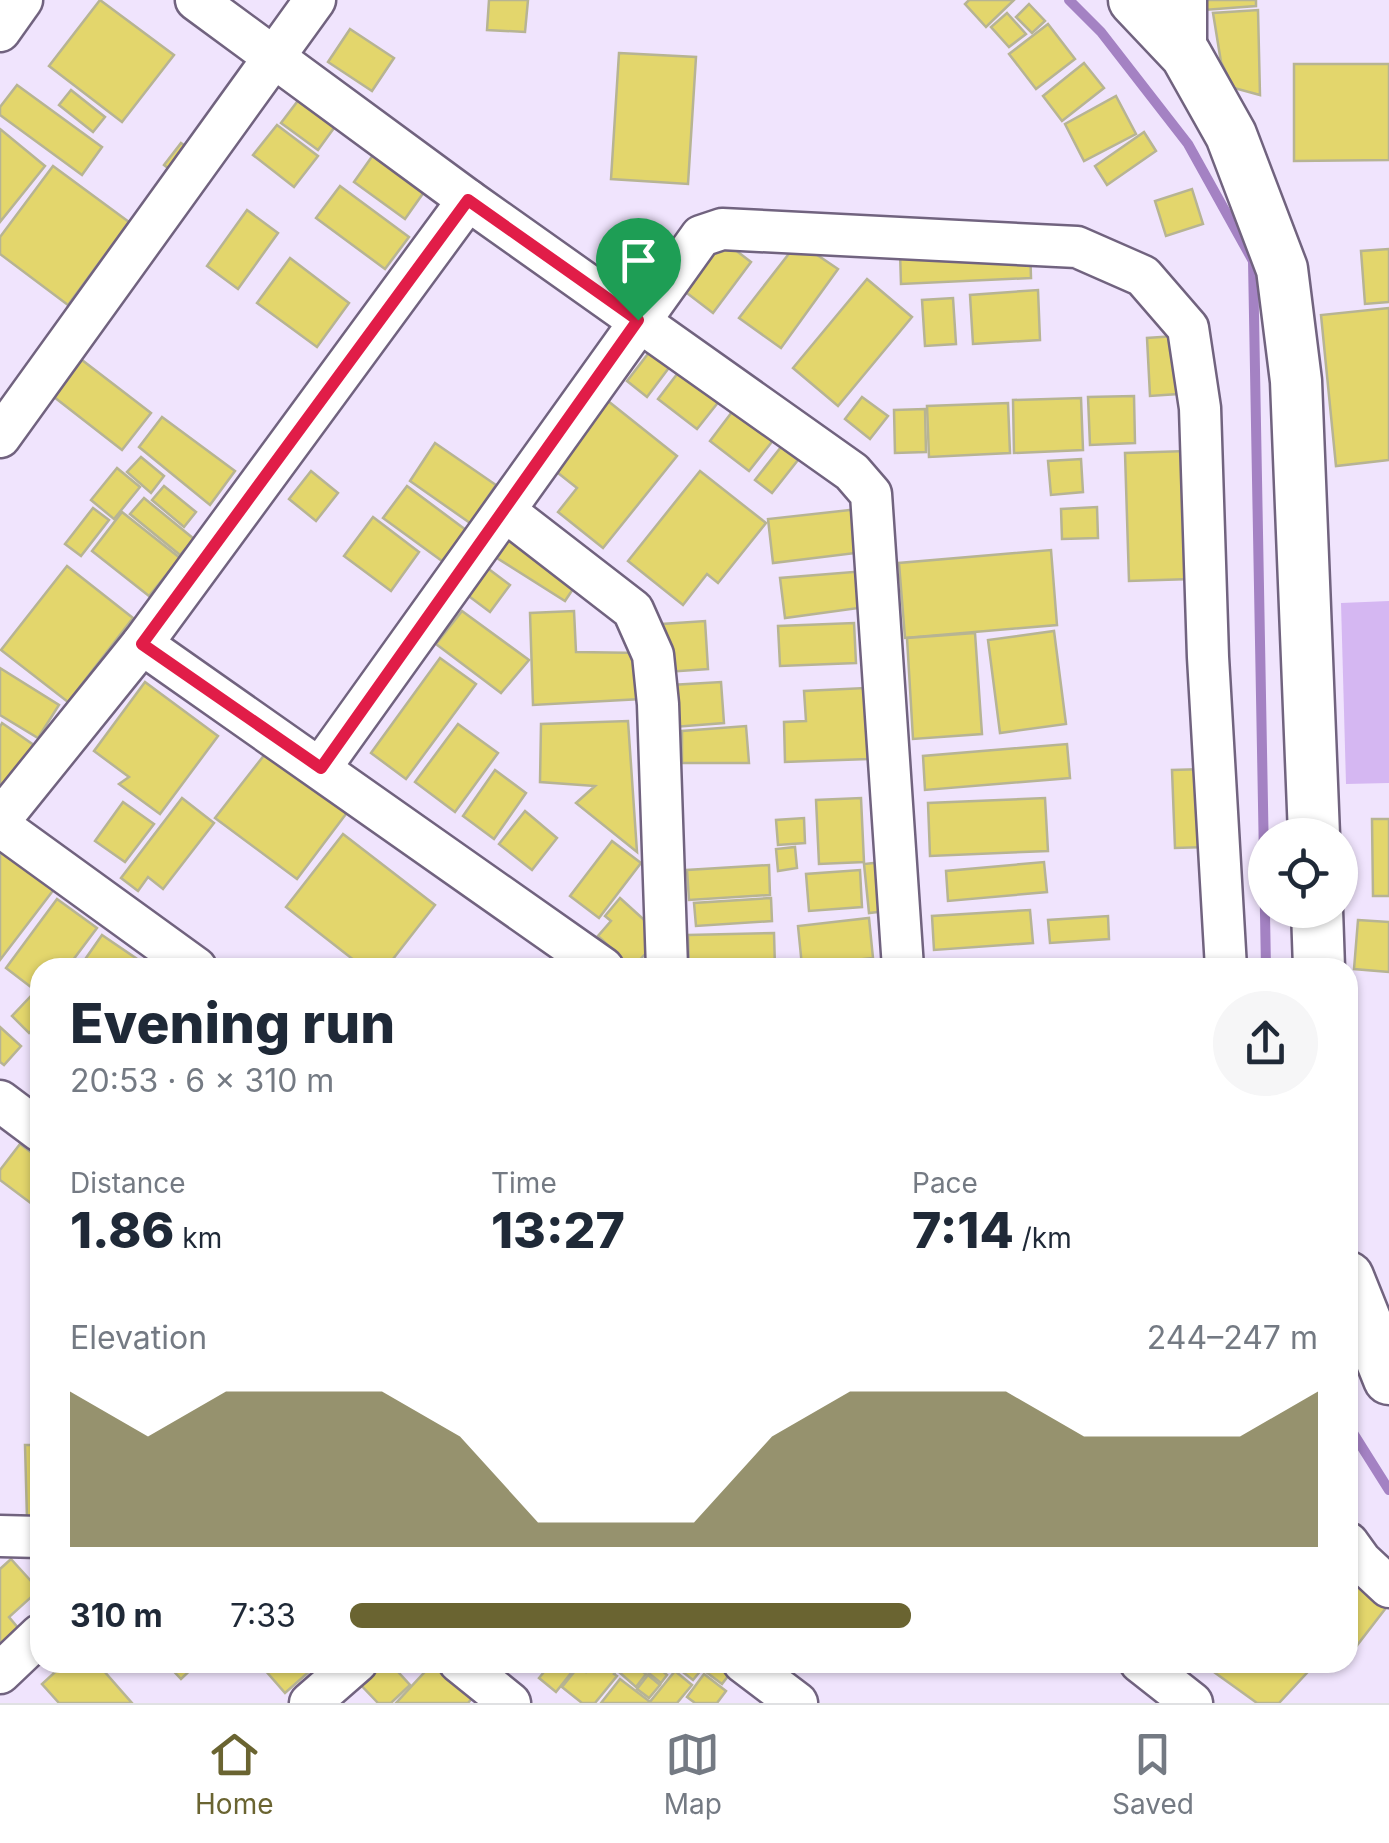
<!DOCTYPE html>
<html lang="en">
<head>
<meta charset="utf-8">
<style>
	:root { --surface:#fff; --page:#f6f6f7; --text:#1f2937; --muted:#747a83; --line:#e0e1e3; --accent:#6a6431 }
	body { margin:0; font-family:Inter,sans-serif; background:var(--page); color:var(--text); height:100vh; display:flex; flex-direction:column; font-size:38px; white-space:nowrap }
	* { box-sizing:border-box; margin:0 }
	p { font-size:32px; color:var(--muted) }
	.icon { flex:none; width:55px; height:55px; fill:none; stroke:currentColor; stroke-width:2; stroke-linecap:round; stroke-linejoin:round }
	.map { position:relative; flex:1; overflow:hidden }
	.side { position:absolute; left:30px; top:958px; width:1328px; height:715px; display:flex; flex-direction:column; background:var(--surface); border-radius:30px; box-shadow:0 2px 8px #0004 }
	.side>* { flex:none }
	.fabs { position:absolute; left:1248px; top:818px; display:grid; gap:20px }
	.fabs a { display:grid; place-items:center; width:110px; height:110px; border-radius:50%; background:var(--surface); box-shadow:0 2px 8px #0004; font-size:50px }
	.pin { position:absolute; display:grid; place-items:center; width:85px; height:85px; color:#fff; margin:-102px -42px; border-radius:50% 50% 50% 0; rotate:-45deg; box-shadow:0 0 10px #0007 }
	.pin .icon { rotate:45deg }
	.round { display:grid; place-items:center; flex:none; width:105px; height:105px; border-radius:52px; background:var(--page) }
	.headline { display:flex; align-items:center; justify-content:space-between; height:170px; padding:0 40px }
	h1 { font-size:55px; font-weight:800; line-height:75px }
	.stats { display:grid; grid-template-columns:repeat(3,1fr); gap:15px; height:170px; padding:10px 40px }
	.stats div { display:grid; align-content:center }
	.stats b { font-size:50px; font-weight:800 }
	.stats small { font-size:28px; font-weight:400 }
	.stats p { font-size:28px }
	.chart { height:280px; padding:20px 40px }
	.chart p { display:flex; justify-content:space-between }
	.chart svg { width:100%; height:180px; margin-top:10px; fill:var(--accent); opacity:.7 }
	ul { padding:0 40px; list-style:none; font-size:32px }
	li { display:grid; grid-template-columns:160px 120px 1fr; align-items:center; height:75px }
	li i { height:25px; border-radius:12px; background:var(--accent) }
	.dock { display:flex; justify-content:space-around; align-items:center; height:140px; border-top:2px solid var(--line); background:var(--surface); font-size:28px; color:var(--muted) }
	.dock a { display:grid; justify-items:center; gap:5px }
	.dock .selected { color:var(--accent) }
	.map>svg:first-child { display:block }
	.green { fill:#d5b7f2 }
	.lines { fill:none; stroke-linecap:round; stroke-linejoin:round }
	.stream { stroke:#a482c3; stroke-width:10 }
	.building { fill:#e3d66c; stroke:#b7b493; stroke-width:2.5 }
	.minor-casing { stroke:#71637f; stroke-width:45 }
	.tertiary-casing { stroke:#71637f; stroke-width:55 }
	.minor { stroke:#fff; stroke-width:40 }
	.tertiary { stroke:#fff; stroke-width:50 }
	.route-casing { stroke:#fff; stroke-width:20 }
	.route { stroke:#e11d48; stroke-width:12 }
</style>
</head>
<body>
<div class="map">
<svg width="1389" height="1703" viewBox="0 0 1389 1703">
	<rect width="100%" height="100%" fill="#f0e4fd"/>
	<path class="green" d="M1389,601V783L1346,784L1341,603Z"/>
	<g class="lines">
		<g class="stream">
			<path d="M1069,0L1101,32L1188,144L1253,261L1266,968"/>
			<path d="M1348,1425L1389,1490"/>
		</g>
	</g>
	<g class="building">
		<path d="M100,0L174,55L122,122L49,66Z"/>
		<path d="M489,0H528L525,32L487,30Z"/>
		<path d="M969,0H1014L986,27L965,4Z"/>
		<path d="M1203,0H1256V6L1204,10Z"/>
		<path d="M1029,4L1045,21L1032,33L1016,17Z"/>
		<path d="M1258,10L1260,95L1234,88L1221,62L1213,13Z"/>
		<path d="M1007,13L1026,34L1009,47L991,27Z"/>
		<path d="M1048,24L1075,59L1036,89L1009,54Z"/>
		<path d="M350,29L394,58L372,91L328,62Z"/>
		<path d="M619,53L696,57L688,184L611,179Z"/>
		<path d="M1084,63L1104,88L1062,121L1043,96Z"/>
		<path d="M1294,64H1389V160L1294,161Z"/>
		<path d="M17,85L102,147L82,175L0,115V107Z"/>
		<path d="M71,90L105,117L93,132L59,105Z"/>
		<path d="M306,90L342,117L318,150L281,123Z"/>
		<path d="M1116,96L1136,134L1084,161L1065,124Z"/>
		<path d="M277,125L318,156L294,187L253,155Z"/>
		<path d="M0,129L45,166L0,222Z"/>
		<path d="M1144,132L1156,151L1107,185L1095,166Z"/>
		<path d="M181,143L196,153L178,176L164,165Z"/>
		<path d="M378,148L429,185L405,219L354,182Z"/>
		<path d="M53,166L129,222L68,305L0,254V237Z"/>
		<path d="M340,186L409,237L385,269L316,218Z"/>
		<path d="M1192,189L1203,224L1166,236L1155,201Z"/>
		<path d="M247,210L278,233L238,289L207,266Z"/>
		<path d="M721,239L751,262L713,313L683,290Z"/>
		<path d="M798,242L838,269L781,348L739,318Z"/>
		<path d="M1030,245L1031,278L901,284L900,252Z"/>
		<path d="M1389,249V302L1365,304L1361,251Z"/>
		<path d="M290,258L349,303L317,347L257,303Z"/>
		<path d="M867,279L912,317L838,406L793,368Z"/>
		<path d="M1038,290L1040,340L973,344L970,295Z"/>
		<path d="M953,298L956,344L925,346L922,300Z"/>
		<path d="M1389,308V460L1336,466L1321,315Z"/>
		<path d="M1175,336L1178,394L1150,396L1147,338Z"/>
		<path d="M654,346L674,361L647,397L627,381Z"/>
		<path d="M82,360L151,413L122,450L54,397Z"/>
		<path d="M684,365L724,395L697,429L658,399Z"/>
		<path d="M1134,396L1135,443L1090,445L1088,397Z"/>
		<path d="M862,397L888,416L870,439L845,419Z"/>
		<path d="M1081,398L1083,450L1014,453L1013,400Z"/>
		<path d="M608,401L677,456L603,548L558,512L577,488L553,469Z"/>
		<path d="M1008,403L1010,453L929,457L927,406Z"/>
		<path d="M738,404L778,434L749,471L710,441Z"/>
		<path d="M925,409L926,452L895,453L894,410Z"/>
		<path d="M162,417L235,471L210,505L139,447Z"/>
		<path d="M435,443L496,485L470,523L410,481Z"/>
		<path d="M781,447L798,460L772,493L755,480Z"/>
		<path d="M1187,451L1191,579L1129,581L1125,453Z"/>
		<path d="M141,457L164,476L151,493L127,472Z"/>
		<path d="M1081,459L1083,492L1051,495L1048,461Z"/>
		<path d="M117,468L140,487L114,519L91,500Z"/>
		<path d="M311,471L338,493L316,521L289,499Z"/>
		<path d="M700,471L766,523L718,583L707,574L683,605L628,561Z"/>
		<path d="M164,486L196,512L184,527L152,500Z"/>
		<path d="M407,486L466,530L442,561L383,518Z"/>
		<path d="M144,498L194,539L180,555L130,514Z"/>
		<path d="M1097,507L1098,538L1062,539L1061,509Z"/>
		<path d="M93,508L109,520L81,556L65,544Z"/>
		<path d="M859,509L864,552L773,563L768,519Z"/>
		<path d="M122,512L180,558L149,596L92,551Z"/>
		<path d="M373,517L419,552L391,591L344,556Z"/>
		<path d="M513,533L581,577L565,601L497,558Z"/>
		<path d="M1051,550L1057,625L905,638L899,563Z"/>
		<path d="M67,566L133,618L68,702L1,650Z"/>
		<path d="M486,567L510,585L490,612L466,594Z"/>
		<path d="M865,571L866,607L785,618L780,578Z"/>
		<path d="M462,611L529,660L501,693L436,644Z"/>
		<path d="M574,611L576,652L641,653V699L533,705L530,613Z"/>
		<path d="M705,621L708,669L666,672L662,624Z"/>
		<path d="M854,623L856,663L780,666L778,626Z"/>
		<path d="M1054,631L1066,724L1000,733L988,640Z"/>
		<path d="M975,633L982,734L913,739L907,638Z"/>
		<path d="M440,658L476,684L406,779L371,753Z"/>
		<path d="M0,668L59,705L38,738L0,715Z"/>
		<path d="M145,682L218,736L160,814L119,784L129,777L94,751Z"/>
		<path d="M721,682L724,723L674,727L671,685Z"/>
		<path d="M865,688L868,759L785,762L784,722L806,721L804,691Z"/>
		<path d="M628,721L637,852L576,803L595,786L540,782L541,724Z"/>
		<path d="M2,723L41,750L0,790V727Z"/>
		<path d="M458,724L498,753L455,812L415,782Z"/>
		<path d="M746,726L749,763H682V731Z"/>
		<path d="M276,740L355,802L297,879L215,818Z"/>
		<path d="M1067,744L1070,778L925,790L923,756Z"/>
		<path d="M1205,769L1207,847L1175,848L1172,770Z"/>
		<path d="M495,770L526,793L494,839L463,816Z"/>
		<path d="M182,798L214,823L163,889L148,877L138,891L121,878Z"/>
		<path d="M861,798L864,862L819,864L816,800Z"/>
		<path d="M1045,798L1048,851L930,856L928,803Z"/>
		<path d="M123,802L154,824L125,862L95,841Z"/>
		<path d="M525,811L557,838L532,870L499,844Z"/>
		<path d="M804,818L805,843L778,845L776,820Z"/>
		<path d="M1372,819H1389V896H1373Z"/>
		<path d="M343,834L435,905L386,968H364L286,907Z"/>
		<path d="M612,841L641,863L599,918L570,896Z"/>
		<path d="M795,847L797,868L778,871L776,849Z"/>
		<path d="M3,849L55,888L0,960V853Z"/>
		<path d="M883,862L887,911L869,913L864,864Z"/>
		<path d="M1044,862L1047,892L948,901L946,871Z"/>
		<path d="M769,865L770,895L689,900L687,870Z"/>
		<path d="M860,870L862,907L809,911L806,874Z"/>
		<path d="M620,898L662,936L632,968L598,936L611,921L605,916Z"/>
		<path d="M771,898L772,921L696,926L694,903Z"/>
		<path d="M57,899L97,928L67,968H40V994L6,968Z"/>
		<path d="M1030,910L1033,943L934,950L932,916Z"/>
		<path d="M1108,916L1109,939L1050,943L1048,920Z"/>
		<path d="M869,918L873,958L802,966L798,926Z"/>
		<path d="M1358,920L1389,922V972L1354,969Z"/>
		<path d="M774,933L775,968H689L688,935Z"/>
		<path d="M102,935L140,961L136,968H79Z"/>
		<path d="M30,997L40,1006V1021L29,1033L12,1016Z"/>
		<path d="M0,1027L21,1046L4,1065L0,1062Z"/>
		<path d="M20,1144L40,1159V1210L0,1180V1170Z"/>
		<path d="M25,1445H40V1519H27Z"/>
		<path d="M1348,1549L1389,1604L1348,1657Z"/>
		<path d="M11,1559L39,1590L9,1617L25,1636L0,1658V1569Z"/>
		<path d="M66,1662H96L132,1703H59L42,1684Z"/>
		<path d="M165,1662H199L181,1679Z"/>
		<path d="M258,1662H320L285,1693Z"/>
		<path d="M381,1662H389L410,1685L391,1703H378L359,1683Z"/>
		<path d="M434,1662L474,1696L468,1703H396Z"/>
		<path d="M552,1662H558L571,1673L556,1692L539,1678Z"/>
		<path d="M594,1662L621,1665L614,1674L617,1676L595,1703H582L562,1687L579,1666L586,1672Z"/>
		<path d="M627,1662L646,1674L636,1687L619,1672Z"/>
		<path d="M635,1662H652L667,1675L661,1683Z"/>
		<path d="M684,1662L738,1663L722,1684L702,1669L693,1680L679,1669Z"/>
		<path d="M1200,1662H1317L1279,1703H1257Z"/>
		<path d="M675,1671L692,1685L677,1703H649Z"/>
		<path d="M704,1674L726,1691L717,1703H695L687,1697Z"/>
		<path d="M648,1675L660,1685L649,1698L637,1689Z"/>
		<path d="M620,1679L649,1701L648,1703H601Z"/>
	</g>
	<g class="lines">
		<defs>
			<g id="minor">
				<path d="M196,0L468,200L852,472L871,494L903,968"/>
				<path d="M1186,0V55"/>
				<path d="M0,31L22,0"/>
				<path d="M0,437L315,0"/>
				<path d="M505,511L633,610L653,655L658,704L667,968"/>
				<path d="M142,644L603,968"/>
				<path d="M321,767L701,236L722,229L1077,247L1143,276L1188,328L1200,408L1208,657L1226,968"/>
				<path d="M0,820L142,644L468,200"/>
				<path d="M0,826L196,968"/>
				<path d="M0,1101L40,1131"/>
				<path d="M0,1536L40,1537"/>
				<path d="M1348,1543L1361,1561L1389,1587"/>
				<path d="M459,1662L510,1703"/>
				<path d="M743,1662L797,1703"/>
				<path d="M1140,1662L1192,1703"/>
				<path d="M0,1673L40,1635"/>
				<path d="M310,1703L357,1662"/>
			</g>
			<g id="tertiary">
				<path d="M1134,0L1186,55L1231,135L1282,269L1296,381L1314,835"/>
				<path d="M1317,910L1319,968"/>
				<path d="M1348,1277L1389,1379"/>
			</g>
		</defs>
		<use href="#minor" class="minor-casing"/>
		<use href="#tertiary" class="tertiary-casing"/>
		<use href="#minor" class="minor"/>
		<use href="#tertiary" class="tertiary"/>
	</g>
	<g class="lines">
		<defs>
			<path id="route" d="M468,200L638,320L321,768L142,644Z"/>
		</defs>
		<use href="#route" class="route-casing"/>
		<use href="#route" class="route"/>
	</g>
</svg>
<div class="fabs">
<a><svg class="icon" aria-label="locate" viewBox="0 0 24 24"><circle cx="12" cy="12" r="6"/><path d="M12 2v4M12 18v4M2 12h4M18 12h4"/></svg></a>
</div>
<div class="pin" style="left:638px;top:320px;background:#1e9e55"><svg class="icon" aria-label="arrive" viewBox="0 0 24 24"><path d="M6 21V4h12l-3 4 3 4H6"/></svg></div>
<section class="side">
<div class="headline"><div><h1>Evening run</h1><p>20:53 · 6 × 310 m</p></div><a class="round"><svg class="icon" aria-label="share" viewBox="0 0 24 24"><path d="M12 15V3M7 8l5-5 5 5M5 13v7h14v-7"/></svg></a></div>
<div class="stats">
<div><p>Distance</p><b>1.86<small> km</small></b></div>
<div><p>Time</p><b>13:27</b></div>
<div><p>Pace</p><b>7:14<small> /km</small></b></div>
</div>
<div class="chart"><p><span>Elevation</span>244–247 m</p>
<svg viewBox="0 0 160 44" preserveAspectRatio="none"><path d="M0 44V6L10 17L20 6L30 6L40 6L50 17L60 38L70 38L80 38L90 17L100 6L110 6L120 6L130 17L140 17L150 17L160 6V44z"/></svg>
</div>
<ul>
<li><b>310 m</b>7:33<i style="width:58%"></i></li>
</ul>
</section>
</div>
<nav class="dock">
<a class="selected"><svg class="icon" aria-label="home" viewBox="0 0 24 24"><path d="M3 11l9-7 9 7M6 9v11h12V9"/></svg>Home</a>
<a><svg class="icon" aria-label="map" viewBox="0 0 24 24"><path d="M3 6l6-2 6 2 6-2v14l-6 2-6-2-6 2zM9 4v14M15 6v14"/></svg>Map</a>
<a><svg class="icon" aria-label="saved" viewBox="0 0 24 24"><path d="M7 4h10v16l-5-4-5 4z"/></svg>Saved</a>
</nav>
</body>
</html>
